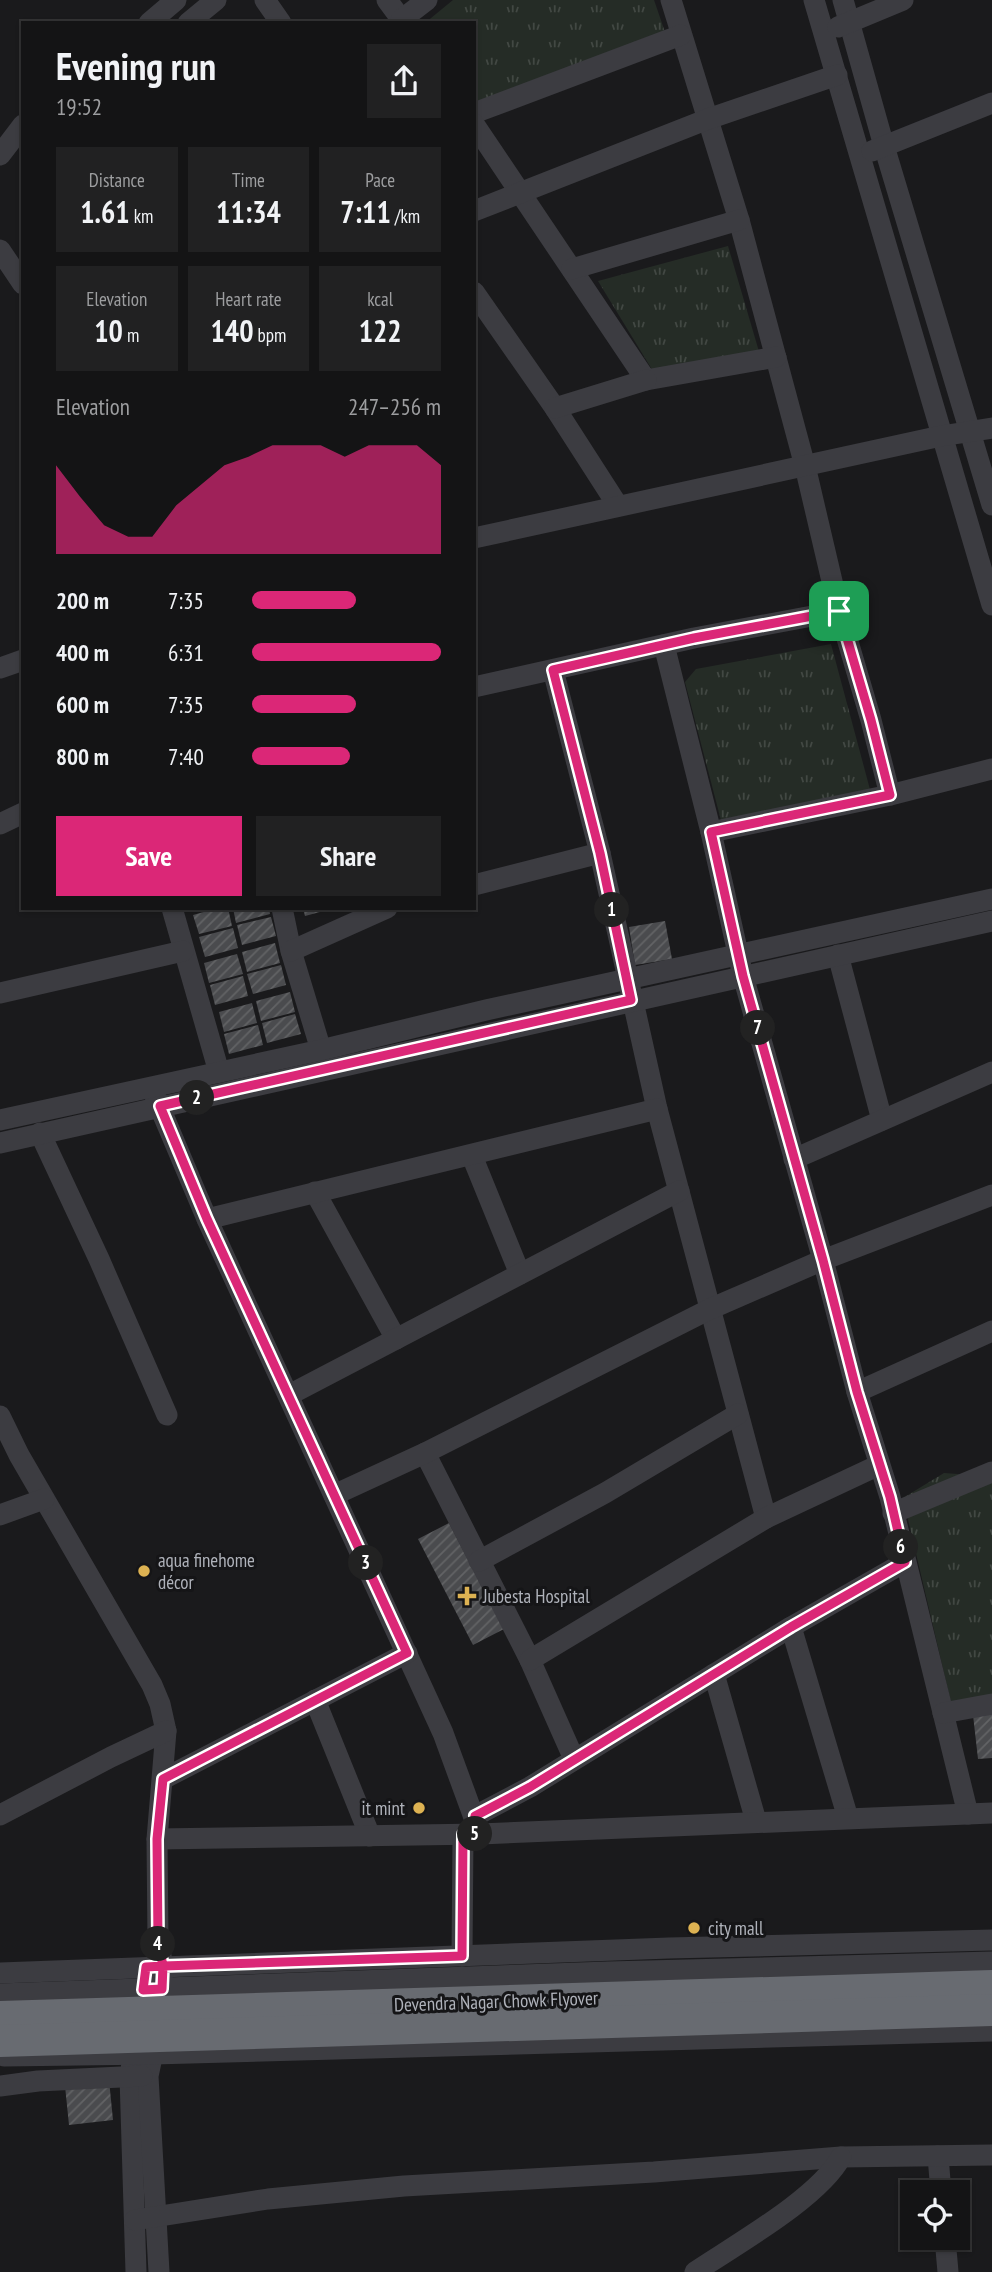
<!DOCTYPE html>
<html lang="en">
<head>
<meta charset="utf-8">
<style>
	:root { --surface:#141415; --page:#212122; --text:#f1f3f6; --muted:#9d9ea0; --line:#333334; --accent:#db2777 }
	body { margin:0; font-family:"PT Sans Narrow",sans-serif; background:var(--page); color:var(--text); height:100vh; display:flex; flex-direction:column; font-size:26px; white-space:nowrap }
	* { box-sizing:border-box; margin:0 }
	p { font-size:23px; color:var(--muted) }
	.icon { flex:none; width:38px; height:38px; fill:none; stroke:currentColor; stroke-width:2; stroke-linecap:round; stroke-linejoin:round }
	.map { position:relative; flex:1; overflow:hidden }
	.drawer { position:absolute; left:21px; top:21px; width:455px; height:889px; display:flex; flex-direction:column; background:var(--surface); border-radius:0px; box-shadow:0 2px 5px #0004,0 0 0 2px var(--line) }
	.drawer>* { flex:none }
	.buttons { position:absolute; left:900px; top:2180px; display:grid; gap:14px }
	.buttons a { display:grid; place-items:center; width:70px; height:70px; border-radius:0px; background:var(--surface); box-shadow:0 2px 5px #0004,0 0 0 2px var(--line); font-size:35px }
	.pin { position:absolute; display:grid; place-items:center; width:60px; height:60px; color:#fff; margin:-30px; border-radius:14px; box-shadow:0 4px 10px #0006 }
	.km { position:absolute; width:35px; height:35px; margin:-18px; border-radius:50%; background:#222; color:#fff; font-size:19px; line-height:35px; text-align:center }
	.round { display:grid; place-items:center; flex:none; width:74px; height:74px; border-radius:0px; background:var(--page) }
	.head { display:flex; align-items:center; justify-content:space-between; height:119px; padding:0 35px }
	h1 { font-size:38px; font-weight:700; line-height:52px }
	.figures { display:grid; grid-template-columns:repeat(3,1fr); gap:10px; height:119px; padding:7px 35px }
	.figures div { display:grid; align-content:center; border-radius:0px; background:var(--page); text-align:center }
	.figures b { font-size:30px; font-weight:700 }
	.figures small { font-size:19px; font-weight:400 }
	.figures p { font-size:19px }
	.chart { height:196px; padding:14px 35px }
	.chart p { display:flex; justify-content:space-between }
	.chart svg { width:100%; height:126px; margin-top:7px; fill:var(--accent); opacity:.7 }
	.cta { display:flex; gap:14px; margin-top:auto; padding:14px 35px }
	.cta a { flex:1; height:80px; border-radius:0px; background:var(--accent); color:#fff; font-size:28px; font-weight:700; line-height:80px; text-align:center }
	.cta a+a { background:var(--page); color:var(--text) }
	ul { padding:0 35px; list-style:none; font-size:23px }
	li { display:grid; grid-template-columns:112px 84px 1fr; align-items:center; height:52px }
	li i { height:18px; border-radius:9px; background:var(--accent) }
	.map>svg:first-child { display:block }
	.grass { fill:url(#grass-tufts) }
	.building { fill:url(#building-hatch) }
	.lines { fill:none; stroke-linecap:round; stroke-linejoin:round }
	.minor { stroke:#3c3c41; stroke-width:21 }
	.highway-bridge { stroke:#686b71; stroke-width:32 }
	.route-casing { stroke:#fff; stroke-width:14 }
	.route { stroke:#db2777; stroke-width:9 }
	.poi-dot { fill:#ddb252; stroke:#151517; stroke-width:2.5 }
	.labels { text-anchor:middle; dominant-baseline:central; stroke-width:6; stroke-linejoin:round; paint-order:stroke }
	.poi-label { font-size:19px; fill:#afb2ba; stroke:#151517; text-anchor:start }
	.street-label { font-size:19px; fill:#afb2ba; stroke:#151517 }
</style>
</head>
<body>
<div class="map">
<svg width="992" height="2272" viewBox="0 0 992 2272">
	<defs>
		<pattern id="grass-tufts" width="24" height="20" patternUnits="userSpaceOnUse" patternTransform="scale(1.75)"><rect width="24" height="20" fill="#252c26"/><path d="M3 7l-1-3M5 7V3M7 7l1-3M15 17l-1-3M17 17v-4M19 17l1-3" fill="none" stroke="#424843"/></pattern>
		<pattern id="building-hatch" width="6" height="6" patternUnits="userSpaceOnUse" patternTransform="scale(1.75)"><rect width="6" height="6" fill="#4a4b4e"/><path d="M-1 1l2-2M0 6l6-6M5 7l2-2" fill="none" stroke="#626365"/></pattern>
	</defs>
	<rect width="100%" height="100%" fill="#1a1a1c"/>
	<g class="grass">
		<path d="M453,0H654L666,35L475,105L474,23H425Z"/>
		<path d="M728,246L760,355L656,376L598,281Z"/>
		<path d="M831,644L872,797L723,828L685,682L696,669Z"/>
		<path d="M944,1473L984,1476L992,1479V1705L953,1711L903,1498Z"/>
	</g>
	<g class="building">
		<path d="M218,908H228L232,926L199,934L193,915Z"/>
		<path d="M233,908H269L270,914L236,923Z"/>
		<path d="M303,908H331V909L305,916Z"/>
		<path d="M271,917L276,936L242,945L237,925Z"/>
		<path d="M665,921L672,959L635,965L629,927Z"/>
		<path d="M233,928L238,948L205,957L199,937Z"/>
		<path d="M275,943L280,963L247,972L242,952Z"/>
		<path d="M237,954L243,974L209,983L204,963Z"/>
		<path d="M281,965L286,985L253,994L247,974Z"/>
		<path d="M243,976L248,996L215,1005L210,985Z"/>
		<path d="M290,992L295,1012L261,1021L256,1001Z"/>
		<path d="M252,1003L257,1023L224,1032L219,1012Z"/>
		<path d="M295,1014L301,1034L267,1043L262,1023Z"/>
		<path d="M258,1025L263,1045L229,1054L224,1034Z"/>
		<path d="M449,1523L504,1629L473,1645L418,1539Z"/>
		<path d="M992,1713V1758L978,1759L973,1715Z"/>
		<path d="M109,2080L113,2120L69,2125L65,2086Z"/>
	</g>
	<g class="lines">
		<g class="minor">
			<path d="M265,0L281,23"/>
			<path d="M387,0L404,23"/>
			<path d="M671,0L739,220L805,466L839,611L871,720L890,795"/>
			<path d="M814,0L992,605"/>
			<path d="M843,0L884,146L992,505"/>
			<path d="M401,20L427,0"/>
			<path d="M149,23L176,0"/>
			<path d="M188,23L216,0"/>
			<path d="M838,27L903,0"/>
			<path d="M474,113L681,35"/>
			<path d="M474,124L646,380L776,357"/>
			<path d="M872,151L992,103"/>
			<path d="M0,155L23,125"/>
			<path d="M474,211L708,119L837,75"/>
			<path d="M0,250L23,284"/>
			<path d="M572,269L739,220"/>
			<path d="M474,292L555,408L618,506"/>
			<path d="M555,408L646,380"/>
			<path d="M474,538L941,436L992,428"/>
			<path d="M664,645L711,832L743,976L823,1260L857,1392L890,1497L968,1814"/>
			<path d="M0,668L23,660"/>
			<path d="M474,687L694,638L839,611"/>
			<path d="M0,824L23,813"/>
			<path d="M711,832L890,795L992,769"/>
			<path d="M600,853L657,1109"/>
			<path d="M474,885L600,853L553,670"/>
			<path d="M172,908L219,1072"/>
			<path d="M282,908L291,951L321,1050"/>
			<path d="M291,951L387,908"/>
			<path d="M838,955L882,1120"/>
			<path d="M0,993L183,951"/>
			<path d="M155,1096L207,1219L443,1733L480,1834"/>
			<path d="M0,1120L321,1050L486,1010L992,899"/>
			<path d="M40,1133L99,1259L167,1415"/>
			<path d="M0,1143L992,921"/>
			<path d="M472,1156L520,1274"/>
			<path d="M794,1159L992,1072"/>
			<path d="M315,1192L396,1339"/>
			<path d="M207,1219L657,1109L766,1518"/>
			<path d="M857,1392L992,1331"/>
			<path d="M289,1395L679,1191"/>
			<path d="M0,1416L19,1455L152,1685L160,1704L166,1731L157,1839L158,1941L163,1966L162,1979"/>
			<path d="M425,1453L530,1660L574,1759"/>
			<path d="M334,1495L425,1453L710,1309L823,1260L992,1195"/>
			<path d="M893,1513L992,1472"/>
			<path d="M0,1515L44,1499"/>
			<path d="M479,1561L605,1493L738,1414"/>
			<path d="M791,1627L848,1818"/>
			<path d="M530,1660L766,1518L879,1465"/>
			<path d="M714,1674L756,1821"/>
			<path d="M315,1700L370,1836"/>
			<path d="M943,1713L992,1704"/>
			<path d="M163,1779L407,1653"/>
			<path d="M0,1815L111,1757L166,1731"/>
			<path d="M475,1816L530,1787L791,1627L905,1562"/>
			<path d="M157,1839L480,1834L992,1813"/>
			<path d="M462,1956L463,1834"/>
			<path d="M0,1973L669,1948L992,1940"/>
			<path d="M0,1994L608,1972L992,1962"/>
			<path d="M135,2042L130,2077L136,2272"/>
			<path d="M155,2043L148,2076L159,2272"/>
			<path d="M4,2056L153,2054L992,2031"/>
			<path d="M0,2086L38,2081L142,2076"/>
			<path d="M938,2156L941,2193"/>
			<path d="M135,2220L268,2199L404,2186L654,2172L841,2157L992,2155"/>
			<path d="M945,2238L948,2272"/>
			<path d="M695,2272C735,2245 819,2198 841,2157"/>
		</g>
		<g class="highway-bridge">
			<path d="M0,2017L992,1986"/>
			<path d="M0,2041L992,2010"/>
		</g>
	</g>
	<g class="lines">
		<defs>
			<path id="route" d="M839,611L694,638L553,670L600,853L631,1000L160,1106L207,1219L407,1653L163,1779L157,1839L158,1941L163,1966L162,1989L143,1990L146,1967L163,1966L462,1956L463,1834H480L475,1816L530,1787L791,1627L905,1562L890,1497L857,1392L823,1260L743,976L711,832L890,795L871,720L839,611"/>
		</defs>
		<use href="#route" class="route-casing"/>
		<use href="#route" class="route"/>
	</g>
	<g class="poi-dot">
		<circle cx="144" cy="1571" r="7"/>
		<path d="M463.5 1585.5h7v7h7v7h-7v7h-7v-7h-7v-7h7z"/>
		<circle cx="419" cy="1808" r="7"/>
		<circle cx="694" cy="1928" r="7"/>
	</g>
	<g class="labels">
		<g class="poi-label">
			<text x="158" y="1560">aqua finehome<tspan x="158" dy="22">décor</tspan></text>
			<text x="483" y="1596">Jubesta Hospital</text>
			<text x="405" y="1808" text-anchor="end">it mint</text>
			<text x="708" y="1928">city mall</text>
		</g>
		<g class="street-label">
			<text transform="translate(496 2001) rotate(-2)">Devendra Nagar Chowk Flyover</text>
		</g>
	</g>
</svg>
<div class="buttons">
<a><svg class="icon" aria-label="locate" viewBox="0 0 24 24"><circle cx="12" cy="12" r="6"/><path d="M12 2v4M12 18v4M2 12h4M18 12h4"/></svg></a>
</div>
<div class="pin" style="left:839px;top:611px;background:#1e9e55"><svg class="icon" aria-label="arrive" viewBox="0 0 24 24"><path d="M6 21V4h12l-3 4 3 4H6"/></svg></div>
<b class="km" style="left:612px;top:910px">1</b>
<b class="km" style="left:197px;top:1098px">2</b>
<b class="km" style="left:366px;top:1563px">3</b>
<b class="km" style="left:158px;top:1944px">4</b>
<b class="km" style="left:475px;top:1834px">5</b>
<b class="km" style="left:901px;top:1547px">6</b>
<b class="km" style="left:758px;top:1028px">7</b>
<section class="drawer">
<div class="head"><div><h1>Evening run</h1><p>19:52</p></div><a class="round"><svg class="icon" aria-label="share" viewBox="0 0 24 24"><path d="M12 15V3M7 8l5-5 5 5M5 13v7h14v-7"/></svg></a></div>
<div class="figures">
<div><p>Distance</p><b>1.61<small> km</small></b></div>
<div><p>Time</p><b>11:34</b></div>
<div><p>Pace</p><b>7:11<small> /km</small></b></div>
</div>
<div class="figures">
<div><p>Elevation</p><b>10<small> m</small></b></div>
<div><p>Heart rate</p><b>140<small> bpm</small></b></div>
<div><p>kcal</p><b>122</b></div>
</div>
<div class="chart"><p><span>Elevation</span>247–256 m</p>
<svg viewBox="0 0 160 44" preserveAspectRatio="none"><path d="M0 44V13L10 24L20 34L30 38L40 38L50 27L60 20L70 13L80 10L90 6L100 6L110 6L120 10L130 6L140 6L150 6L160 13V44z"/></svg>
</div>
<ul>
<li><b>200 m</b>7:35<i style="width:55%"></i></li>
<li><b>400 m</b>6:31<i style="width:100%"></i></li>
<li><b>600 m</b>7:35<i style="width:55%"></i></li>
<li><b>800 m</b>7:40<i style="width:52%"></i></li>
</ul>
<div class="cta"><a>Save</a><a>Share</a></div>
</section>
</div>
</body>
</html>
